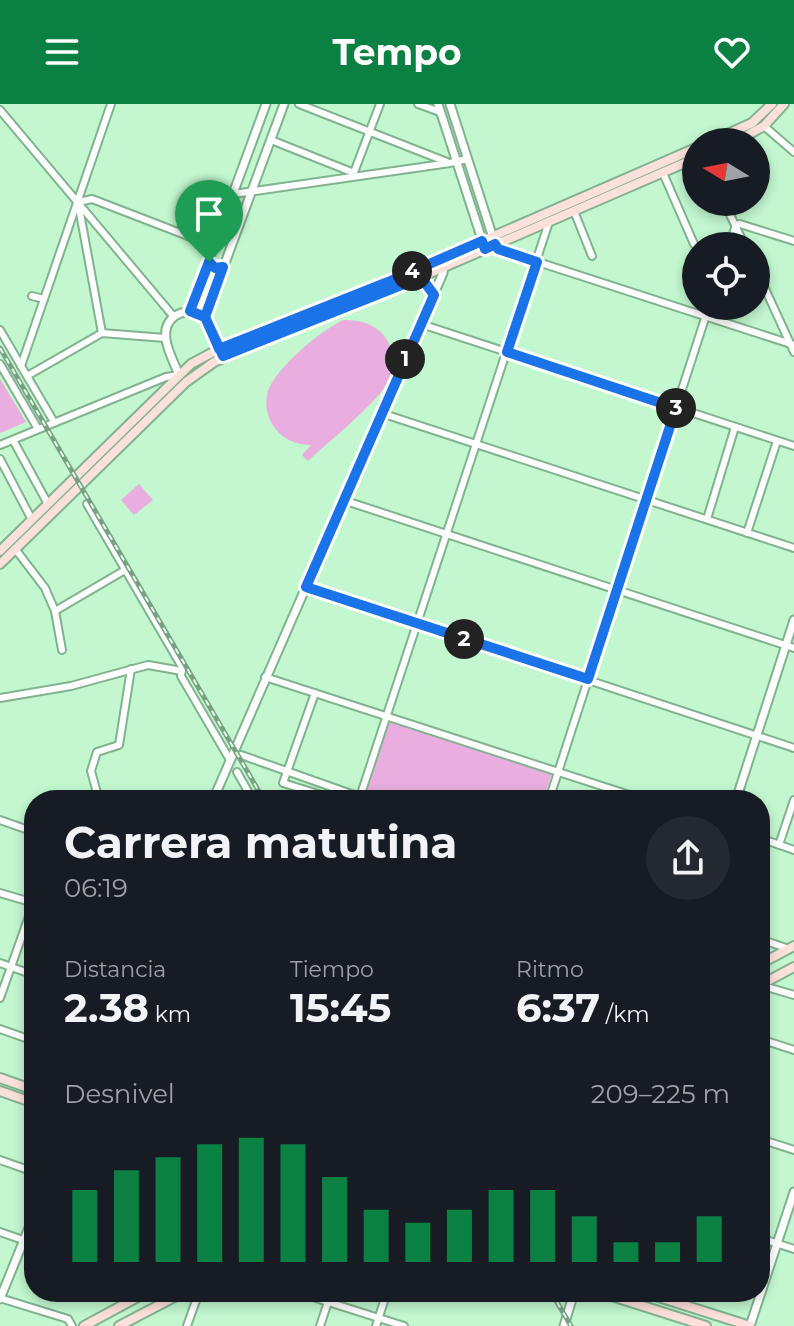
<!DOCTYPE html>
<html lang="es">
<head>
<meta charset="utf-8">
<style>
	:root { --surface:#171b24; --page:#242831; --text:#f1f3f6; --muted:#9ea1a6; --accent:#0b8043 }
	body { margin:0; font-family:Montserrat,sans-serif; background:var(--page); color:var(--text); height:100vh; display:flex; flex-direction:column; font-size:30px; white-space:nowrap }
	* { box-sizing:border-box; margin:0 }
	p { font-size:26px; color:var(--muted) }
	.icon { flex:none; width:44px; height:44px; fill:none; stroke:currentColor; stroke-width:2; stroke-linecap:round; stroke-linejoin:round }
	.map { position:relative; flex:1; overflow:hidden }
	.sheet { position:absolute; left:24px; top:686px; width:746px; height:512px; display:flex; flex-direction:column; background:var(--surface); border-radius:32px; box-shadow:0 4px 12px #0003 }
	.sheet>* { flex:none }
	.needle { width:52px; rotate:280deg }
	.fabs { position:absolute; left:682px; top:24px; display:grid; gap:16px }
	.fabs a { display:grid; place-items:center; width:88px; height:88px; border-radius:50%; background:var(--surface); box-shadow:0 4px 12px #0003; font-size:40px }
	.pin { position:absolute; display:grid; place-items:center; width:68px; height:68px; color:#fff; margin:-82px -34px; border-radius:50% 50% 50% 0; rotate:-45deg; box-shadow:0 0 8px #0007 }
	.pin .icon { rotate:45deg }
	.km { position:absolute; width:40px; height:40px; margin:-20px; border-radius:50%; background:#222; color:#fff; font-size:22px; line-height:40px; text-align:center }
	.round { display:grid; place-items:center; flex:none; width:84px; height:84px; border-radius:42px; background:var(--page) }
	.headline { display:flex; align-items:center; justify-content:space-between; height:136px; padding:0 40px }
	h1 { font-size:44px; font-weight:700; line-height:60px }
	.stats { display:grid; grid-template-columns:repeat(3,1fr); gap:12px; height:136px; padding:8px 40px }
	.stats div { display:grid; align-content:center }
	.stats b { font-size:40px; font-weight:700 }
	.stats small { font-size:22px; font-weight:400 }
	.stats p { font-size:22px }
	.chart { height:224px; padding:16px 40px }
	.chart p { display:flex; justify-content:space-between }
	.chart svg { width:100%; height:144px; margin-top:8px; stroke:var(--accent); stroke-width:6 }
	header { display:flex; justify-content:space-between; align-items:center; height:104px; padding:0 40px; background:var(--accent); color:#fff; font-size:36px; font-weight:700 }
	.map>svg:first-child { display:block }
	.green { fill:#e9addf }
	.lines { fill:none; stroke-linecap:round; stroke-linejoin:round }
	.minor-casing { stroke:#81b38e; stroke-width:10 }
	.tertiary-casing { stroke:#81b38e; stroke-width:11 }
	.secondary-casing { stroke:#81b38e; stroke-width:12 }
	.minor { stroke:#fff; stroke-width:6 }
	.tertiary { stroke:#fff; stroke-width:7 }
	.secondary { stroke:#fde0da; stroke-width:8 }
	.rail-casing { stroke:#79a083; stroke-width:5 }
	.rail { stroke:#dffee6; stroke-width:2; stroke-dasharray:6; stroke-linecap:butt }
	.route-casing { stroke:#fff; stroke-width:16 }
	.route { stroke:#1a73e8; stroke-width:10 }
</style>
</head>
<body>
<header><svg class="icon" aria-label="menu" viewBox="0 0 24 24"><path d="M4 6h16M4 12h16M4 18h16"/></svg>Tempo<svg class="icon" aria-label="heart" viewBox="0 0 24 24"><path d="M12 20l-8-8c-3-5 5-10 8-4 3-6 11-1 8 4z"/></svg></header>
<div class="map">
<svg width="794" height="1222" viewBox="0 0 794 1222">
	<rect width="100%" height="100%" fill="#c2f7cf"/>
	<g class="green">
		<path d="M344,216C361,216 377,220 387,236C394,248 395,265 388,278C377,299 327,339 308,357L302,351L311,341C296,341 283,335 274,323C267,313 264,299 268,287C275,265 323,224 344,216Z"/>
		<path d="M0,275L26,318L0,329Z"/>
		<path d="M139,380L153,396L134,411L121,396Z"/>
		<path d="M389,616L552,669L543,696H362Z"/>
	</g>
	<g class="lines">
		<defs>
			<g id="minor">
				<path d="M299,0L447,58"/>
				<path d="M418,0L440,8"/>
				<path d="M0,6L174,213"/>
				<path d="M764,22L794,48"/>
				<path d="M271,36L354,69"/>
				<path d="M663,69L694,140"/>
				<path d="M353,71L380,0"/>
				<path d="M234,90L450,59L467,55"/>
				<path d="M724,98L745,142"/>
				<path d="M574,107L592,152"/>
				<path d="M495,140L501,146L794,241"/>
				<path d="M729,142L736,121L740,120L794,137"/>
				<path d="M756,165L794,248"/>
				<path d="M32,192L44,195"/>
				<path d="M421,220L794,342"/>
				<path d="M0,226L54,318"/>
				<path d="M102,229L78,98L92,95L214,142"/>
				<path d="M0,260L38,325"/>
				<path d="M21,262L111,0"/>
				<path d="M27,272L102,229L165,234"/>
				<path d="M381,309L794,444"/>
				<path d="M13,336L48,400"/>
				<path d="M0,341L166,273L179,271"/>
				<path d="M0,355L32,416"/>
				<path d="M343,396L794,544"/>
				<path d="M87,400L182,563L181,572L230,656"/>
				<path d="M707,415L735,323"/>
				<path d="M747,429L777,337"/>
				<path d="M16,446L45,484L55,507L62,546"/>
				<path d="M306,483L794,644"/>
				<path d="M55,507L125,466"/>
				<path d="M265,573L645,696"/>
				<path d="M315,589L283,679L338,696"/>
				<path d="M0,594L71,582L148,561L182,567"/>
				<path d="M241,651L360,693"/>
				<path d="M237,668L253,696"/>
				<path d="M99,696L91,667L97,648L119,641L131,565"/>
				<path d="M359,696L549,118"/>
				<path d="M549,696L709,202"/>
				<path d="M0,716L34,728"/>
				<path d="M760,734L794,746"/>
				<path d="M779,741L794,696"/>
				<path d="M0,789L34,799"/>
				<path d="M760,835L789,845"/>
				<path d="M0,859L34,871"/>
				<path d="M760,881L794,891"/>
				<path d="M0,894L34,798"/>
				<path d="M0,925L34,937"/>
				<path d="M760,935L794,946"/>
				<path d="M760,1035L794,1046"/>
				<path d="M0,1056L34,1068"/>
				<path d="M0,1128L23,1136"/>
				<path d="M760,1134L794,1145"/>
				<path d="M297,1188L404,1222"/>
				<path d="M0,1194L68,1215L72,1222"/>
				<path d="M187,1222L199,1188"/>
				<path d="M320,1222L328,1198"/>
				<path d="M376,1222L387,1188"/>
			</g>
			<g id="tertiary">
				<path d="M438,0L484,142"/>
				<path d="M450,0L495,140"/>
				<path d="M190,207L266,0"/>
				<path d="M205,213L284,0"/>
				<path d="M179,271C172,253 155,226 175,212C185,205 195,208 205,213L219,245"/>
				<path d="M213,696L443,169L444,159"/>
				<path d="M736,696L794,516"/>
				<path d="M0,1195L34,1111"/>
				<path d="M564,1222L574,1188"/>
				<path d="M750,1222L794,1088"/>
			</g>
			<g id="secondary">
				<path d="M710,38L752,19L772,0"/>
				<path d="M735,38L764,22L784,0"/>
				<path d="M415,176L426,180L434,191"/>
				<path d="M0,447L191,260L219,245L388,178L696,44"/>
				<path d="M0,460L186,278L214,258L414,176L696,54"/>
				<path d="M760,860L794,842"/>
				<path d="M760,881L794,863"/>
				<path d="M0,974L34,986"/>
				<path d="M0,987L34,999"/>
				<path d="M599,1188L706,1222"/>
				<path d="M643,1188L750,1222"/>
				<path d="M84,1222L147,1188"/>
				<path d="M119,1222L184,1188"/>
			</g>
		</defs>
		<use href="#minor" class="minor-casing"/>
		<use href="#tertiary" class="tertiary-casing"/>
		<use href="#secondary" class="secondary-casing"/>
		<use href="#minor" class="minor"/>
		<use href="#tertiary" class="tertiary"/>
		<use href="#secondary" class="secondary"/>
		<defs>
			<g id="rail">
				<path d="M0,244L264,696"/>
				<path d="M551,1188L571,1222"/>
			</g>
		</defs>
		<use href="#rail" class="rail-casing"/>
		<use href="#rail" class="rail"/>
	</g>
	<g class="lines">
		<defs>
			<path id="route" d="M209,158L190,207L205,213L223,252L414,176L426,180L434,191L306,483L588,575L676,304L507,248L537,158L498,145L495,140L485,145L482,137L388,178L219,245L217,240L205,213L223,163L215,164L209,158"/>
		</defs>
		<use href="#route" class="route-casing"/>
		<use href="#route" class="route"/>
	</g>
</svg>
<div class="fabs">
<a><svg class="needle" viewBox="-14 -14 28 28"><path d="M0-13l5 13h-10z" fill="#e53935"/><path d="M0 13l5-13h-10z" fill="#9ea1a6"/></svg></a>
<a><svg class="icon" aria-label="locate" viewBox="0 0 24 24"><circle cx="12" cy="12" r="6"/><path d="M12 2v4M12 18v4M2 12h4M18 12h4"/></svg></a>
</div>
<div class="pin" style="left:209px;top:158px;background:#1e9e55"><svg class="icon" aria-label="arrive" viewBox="0 0 24 24"><path d="M6 21V4h12l-3 4 3 4H6"/></svg></div>
<b class="km" style="left:405px;top:255px">1</b>
<b class="km" style="left:464px;top:535px">2</b>
<b class="km" style="left:676px;top:304px">3</b>
<b class="km" style="left:412px;top:167px">4</b>
<section class="sheet">
<div class="headline"><div><h1>Carrera matutina</h1><p>06:19</p></div><a class="round"><svg class="icon" aria-label="share" viewBox="0 0 24 24"><path d="M12 15V3M7 8l5-5 5 5M5 13v7h14v-7"/></svg></a></div>
<div class="stats">
<div><p>Distancia</p><b>2.38<small> km</small></b></div>
<div><p>Tiempo</p><b>15:45</b></div>
<div><p>Ritmo</p><b>6:37<small> /km</small></b></div>
</div>
<div class="chart"><p><span>Desnivel</span>209–225 m</p>
<svg viewBox="0 0 160 44" preserveAspectRatio="none"><path d="M5 44V22M15 44V16M25 44V12M35 44V8M45 44V6M55 44V8M65 44V18M75 44V28M85 44V32M95 44V28M105 44V22M115 44V22M125 44V30M135 44V38M145 44V38M155 44V30"/></svg>
</div>
</section>
</div>
</body>
</html>
